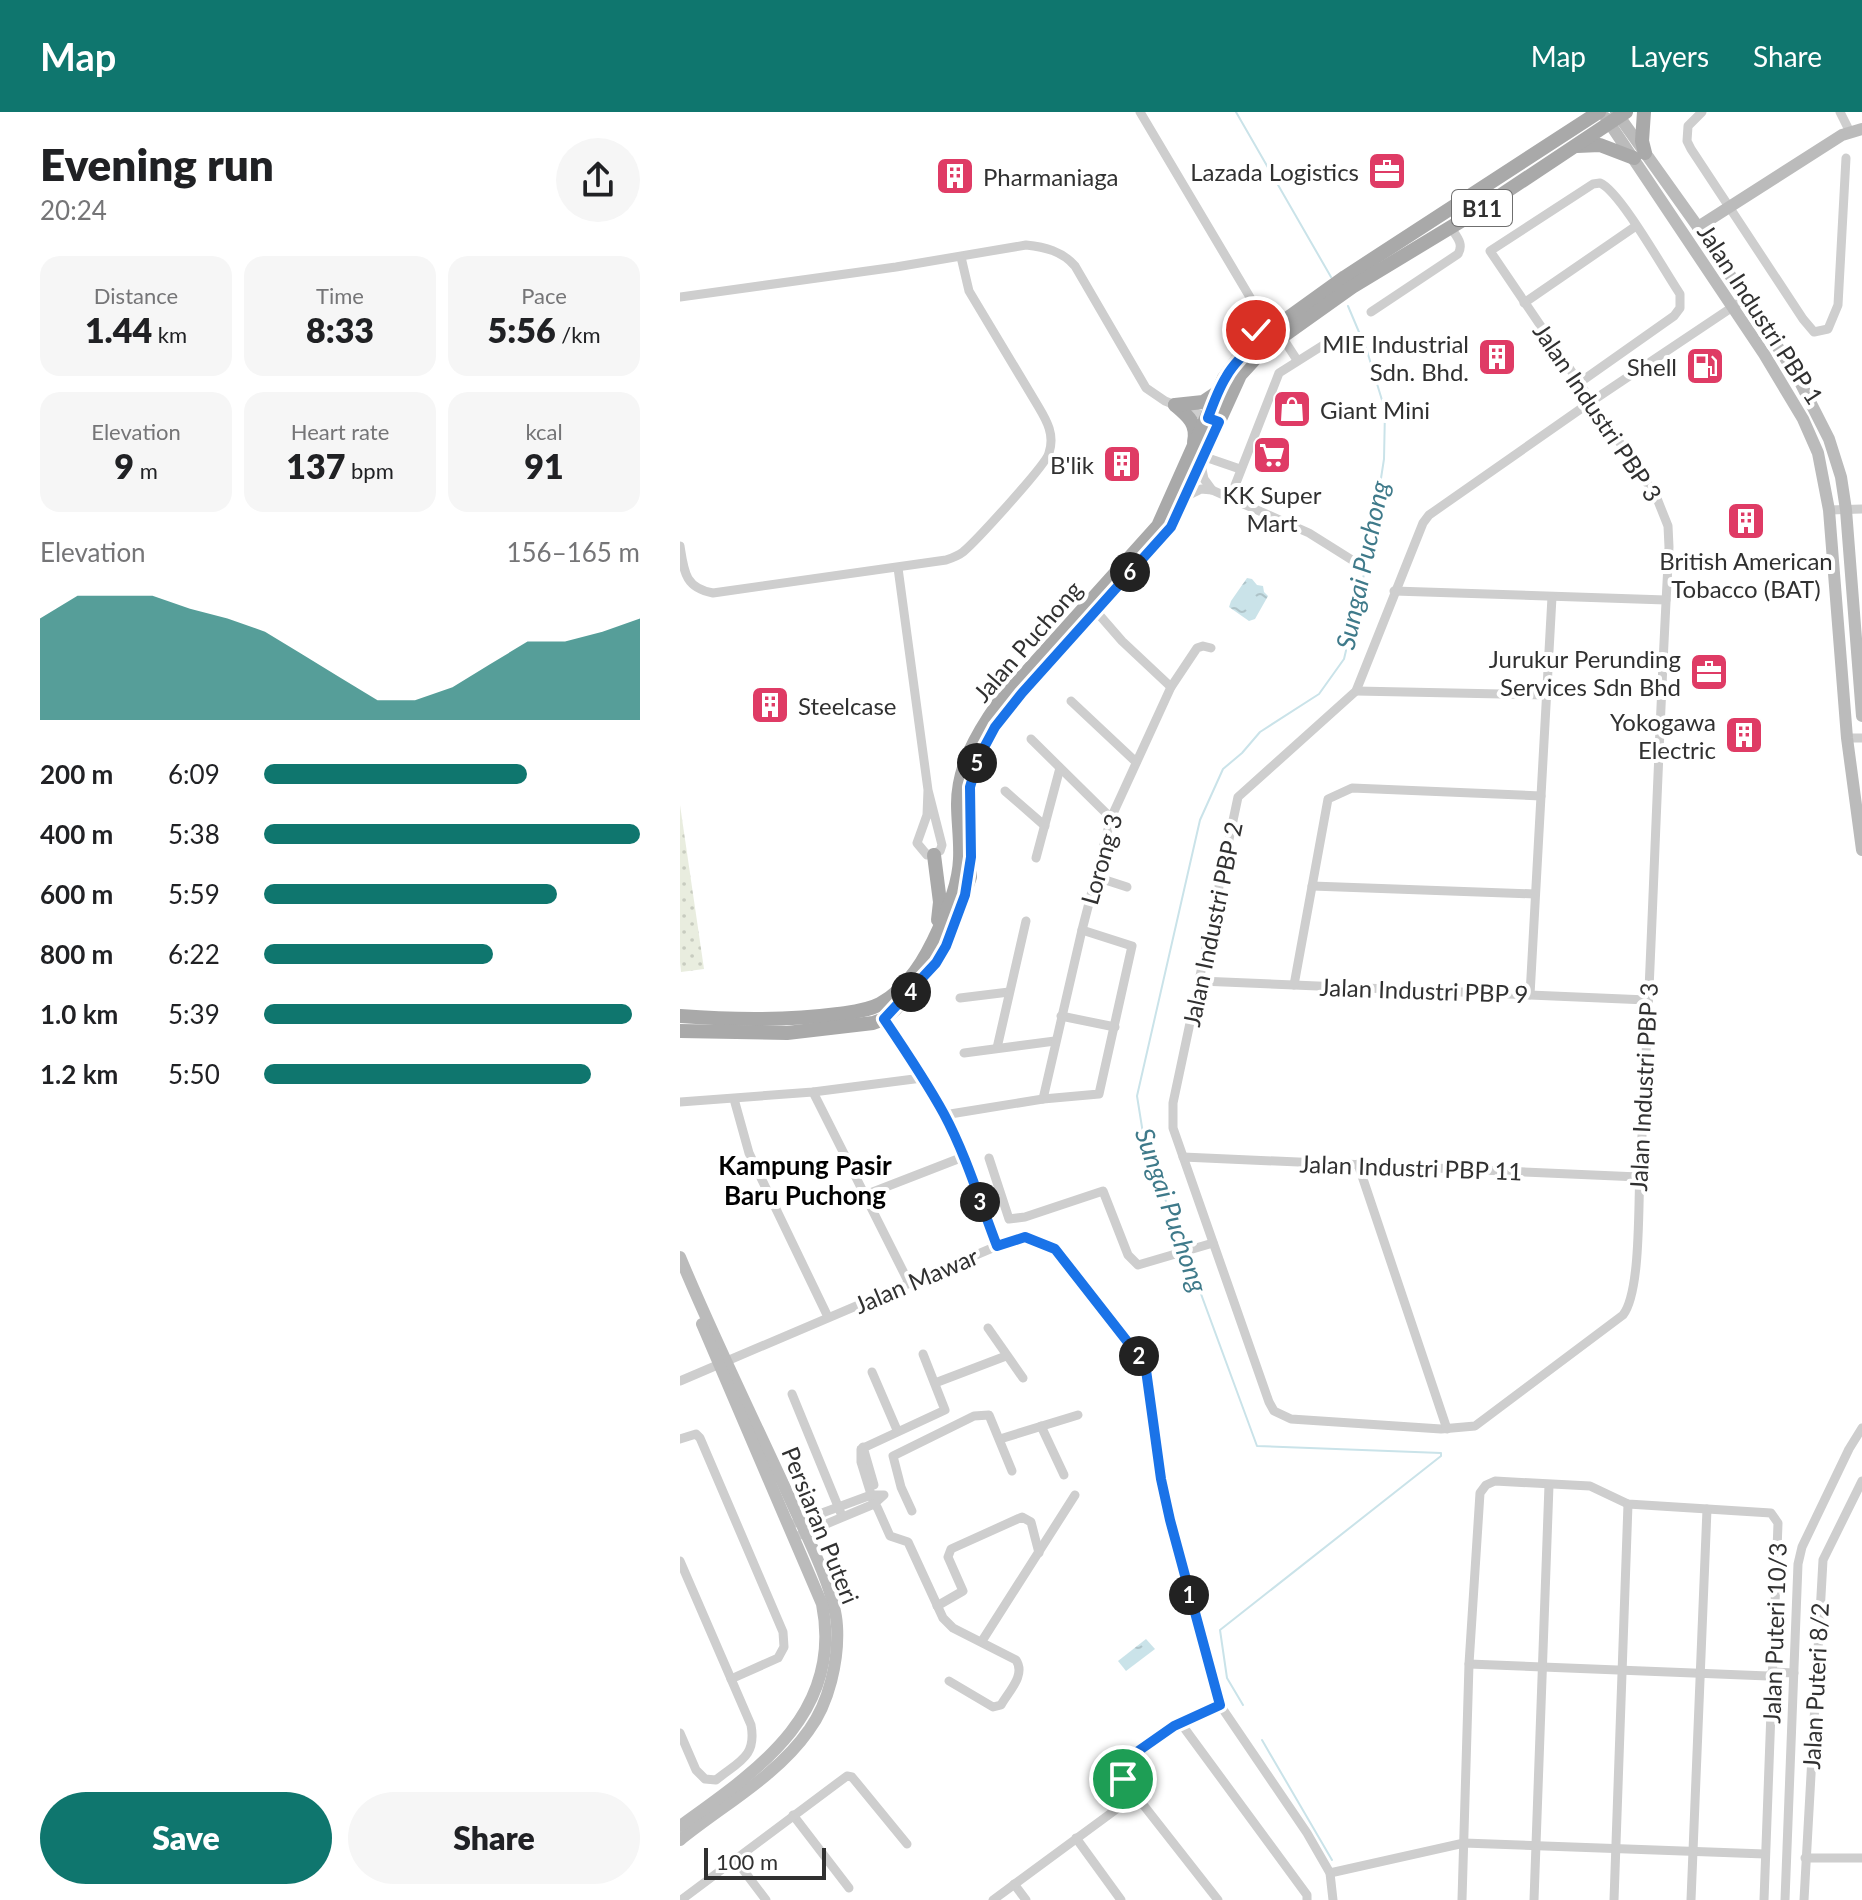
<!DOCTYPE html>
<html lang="en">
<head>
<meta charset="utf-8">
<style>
	:root { --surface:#fff; --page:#f6f6f6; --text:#202124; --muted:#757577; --accent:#0f766e }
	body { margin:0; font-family:Lato,sans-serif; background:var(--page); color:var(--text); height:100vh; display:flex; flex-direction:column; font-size:30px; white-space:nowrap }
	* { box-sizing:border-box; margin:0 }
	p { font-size:26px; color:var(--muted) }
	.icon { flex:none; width:44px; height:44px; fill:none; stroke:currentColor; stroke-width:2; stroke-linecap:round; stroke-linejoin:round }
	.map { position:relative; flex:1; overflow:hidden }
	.details { display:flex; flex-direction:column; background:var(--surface); width:680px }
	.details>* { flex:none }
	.scale { position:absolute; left:24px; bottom:20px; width:122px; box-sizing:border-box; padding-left:8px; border:4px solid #313131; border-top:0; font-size:22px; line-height:28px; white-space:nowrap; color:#313131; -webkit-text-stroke:6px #fff; paint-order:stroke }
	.pin { position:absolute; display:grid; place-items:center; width:68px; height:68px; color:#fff; margin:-34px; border:4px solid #fff; border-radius:50%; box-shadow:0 2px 8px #0007 }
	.km { position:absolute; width:40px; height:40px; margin:-20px; border-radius:50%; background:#222; color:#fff; font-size:22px; line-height:40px; text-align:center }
	.round { display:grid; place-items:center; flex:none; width:84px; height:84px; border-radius:42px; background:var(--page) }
	.head { display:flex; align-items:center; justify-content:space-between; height:136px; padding:0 40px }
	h1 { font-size:44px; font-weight:800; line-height:60px }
	.metrics { display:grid; grid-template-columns:repeat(3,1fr); gap:12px; height:136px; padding:8px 40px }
	.metrics div { display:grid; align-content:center; border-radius:20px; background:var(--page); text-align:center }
	.metrics b { font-size:34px; font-weight:800 }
	.metrics small { font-size:22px; font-weight:400 }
	.metrics p { font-size:22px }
	.chart { height:224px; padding:16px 40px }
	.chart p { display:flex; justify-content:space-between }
	.chart svg { width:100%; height:144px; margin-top:8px; fill:var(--accent); opacity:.7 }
	.button { display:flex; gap:16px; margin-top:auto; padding:16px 40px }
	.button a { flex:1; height:92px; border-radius:48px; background:var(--accent); color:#fff; font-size:32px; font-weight:800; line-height:92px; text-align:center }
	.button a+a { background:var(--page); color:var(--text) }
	ul { padding:0 40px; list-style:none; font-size:26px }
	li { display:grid; grid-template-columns:128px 96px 1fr; align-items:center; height:60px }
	li i { height:20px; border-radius:10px; background:var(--accent) }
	header { display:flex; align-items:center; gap:48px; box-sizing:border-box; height:112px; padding:0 40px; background:var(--accent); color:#fff }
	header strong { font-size:38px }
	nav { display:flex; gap:44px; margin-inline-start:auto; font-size:28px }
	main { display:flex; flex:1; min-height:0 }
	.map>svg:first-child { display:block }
	.green { fill:url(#green-dots) }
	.water { fill:url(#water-ripples) }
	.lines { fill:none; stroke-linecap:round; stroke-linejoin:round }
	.stream { stroke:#cae3e9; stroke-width:2 }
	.street { stroke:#cecece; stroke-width:9 }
	.secondary { stroke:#bbb; stroke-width:12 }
	.primary { stroke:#a9a9a9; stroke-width:14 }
	.route-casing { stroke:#fff; stroke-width:16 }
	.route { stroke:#1a73e8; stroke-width:10 }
	.labels { text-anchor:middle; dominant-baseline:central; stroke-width:8; stroke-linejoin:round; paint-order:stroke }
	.shield { fill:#fff; stroke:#6f6f6f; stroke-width:2 }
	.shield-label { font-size:22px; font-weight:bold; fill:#313131 }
	.poi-label { font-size:24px; fill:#313131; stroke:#fff; text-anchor:end }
	.street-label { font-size:24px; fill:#313131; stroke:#fff }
	.water-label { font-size:26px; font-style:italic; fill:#3f7a8a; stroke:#fff }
	.neighbourhood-label { font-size:26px; font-weight:bold; fill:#000; stroke:#fff }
</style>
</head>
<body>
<header>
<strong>Map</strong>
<nav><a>Map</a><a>Layers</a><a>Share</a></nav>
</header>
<main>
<section class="details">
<div class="head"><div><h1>Evening run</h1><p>20:24</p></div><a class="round"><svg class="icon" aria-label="share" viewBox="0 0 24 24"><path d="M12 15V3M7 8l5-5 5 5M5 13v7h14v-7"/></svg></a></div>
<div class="metrics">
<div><p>Distance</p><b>1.44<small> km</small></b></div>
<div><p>Time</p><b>8:33</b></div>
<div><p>Pace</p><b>5:56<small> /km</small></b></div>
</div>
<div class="metrics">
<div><p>Elevation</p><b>9<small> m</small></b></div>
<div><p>Heart rate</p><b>137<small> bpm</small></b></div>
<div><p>kcal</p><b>91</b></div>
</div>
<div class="chart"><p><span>Elevation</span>156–165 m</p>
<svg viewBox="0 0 160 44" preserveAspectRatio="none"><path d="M0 44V13L10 6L20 6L30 6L40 10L50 13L60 17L70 24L80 31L90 38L100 38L110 34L120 27L130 20L140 20L150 17L160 13V44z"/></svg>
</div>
<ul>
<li><b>200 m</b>6:09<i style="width:70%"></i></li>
<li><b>400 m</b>5:38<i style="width:100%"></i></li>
<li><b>600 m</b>5:59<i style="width:78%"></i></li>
<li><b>800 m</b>6:22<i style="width:61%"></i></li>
<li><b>1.0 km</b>5:39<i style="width:98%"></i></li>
<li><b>1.2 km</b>5:50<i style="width:87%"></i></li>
</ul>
<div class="button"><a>Save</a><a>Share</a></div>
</section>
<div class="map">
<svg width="1182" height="1788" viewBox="0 0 1182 1788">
	<defs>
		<pattern id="green-dots" width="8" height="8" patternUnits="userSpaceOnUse" patternTransform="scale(2)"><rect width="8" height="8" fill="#e9eddf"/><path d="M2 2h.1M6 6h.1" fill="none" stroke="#c8ccc0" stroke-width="1.8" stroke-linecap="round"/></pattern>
		<pattern id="water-ripples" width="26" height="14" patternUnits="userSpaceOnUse" patternTransform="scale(2)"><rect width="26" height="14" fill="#cae3e9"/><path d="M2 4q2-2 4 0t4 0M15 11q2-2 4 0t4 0" fill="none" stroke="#aec3c8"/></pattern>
	</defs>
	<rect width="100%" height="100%" fill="#fff"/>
	<path class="green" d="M0,693L24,857L1,860L0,850Z"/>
	<g class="water">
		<path d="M567,466L572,467L577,473L583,474L584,480L588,484L575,507L569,509L549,495L551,489Z"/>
		<path d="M466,1527L475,1537L446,1559L438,1549Z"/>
	</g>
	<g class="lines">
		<g class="stream">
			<path d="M556,0L651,165"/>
			<path d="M503,1134L465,1034L457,984L520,708L543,657L562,641L580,620L639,582L664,547L690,437L704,347L705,298L687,239L668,194"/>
			<path d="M507,1144L577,1334L761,1341V1344L540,1518L547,1566L563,1593"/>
			<path d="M582,1628L652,1748"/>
		</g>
		<g class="street">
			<path d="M460,0L574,192L604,208"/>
			<path d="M1022,0L1008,14L1007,29L1011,37L1123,207L1134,220L1148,217L1158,193L1166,46"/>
			<path d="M1160,0L1170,20"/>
			<path d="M0,185L216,155L346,133C365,135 382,139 395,154L466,276L485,289L529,306"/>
			<path d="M844,191L956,114"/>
			<path d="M691,200L778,142C784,132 777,125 771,116"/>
			<path d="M602,225L617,248"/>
			<path d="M574,231V192"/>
			<path d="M899,271L994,204L1000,196V182C985,160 940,79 920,71L913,72L810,139L976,384L988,414L989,435C977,643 972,852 960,1060C958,1093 961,1180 943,1203L795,1314L761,1317L611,1307L594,1299L589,1290L493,1016V991L558,685L676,579L743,411L749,403L912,289L1066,186"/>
			<path d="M525,345L560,357"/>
			<path d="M521,353L524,367L532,378"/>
			<path d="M554,376L599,261L645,232"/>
			<path d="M507,384L521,377L532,378L629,421L672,448"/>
			<path d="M1149,398L1182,397"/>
			<path d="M0,434C4,460 5,476 33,481L266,448C272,446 278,444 283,440C296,429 366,353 369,341C375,323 367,309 358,294L289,179L281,145"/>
			<path d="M218,456L248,678L247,703L237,731L247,743L260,739L262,733L248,678"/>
			<path d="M714,479L986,488"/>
			<path d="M415,498L442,529L491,575"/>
			<path d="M676,579L866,583"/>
			<path d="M391,589L456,650"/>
			<path d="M1167,626H1182"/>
			<path d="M351,627L431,706"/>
			<path d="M325,679L365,714"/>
			<path d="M356,746L380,656"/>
			<path d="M416,765L447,775"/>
			<path d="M632,774L855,782"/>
			<path d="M520,869L967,888"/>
			<path d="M614,873L648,687L672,676L861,684"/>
			<path d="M850,883L872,485"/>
			<path d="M280,886L329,880"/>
			<path d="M381,904L435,915"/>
			<path d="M204,907C225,938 246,969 264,1002C286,1044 300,1090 317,1134"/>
			<path d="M317,936L346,809"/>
			<path d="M284,941L375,929"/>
			<path d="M133,980L229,1171"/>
			<path d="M54,987L69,1041L148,1205"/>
			<path d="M363,987L402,818L431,706L491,575L517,536L523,534L531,536"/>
			<path d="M0,990L133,980L242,966"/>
			<path d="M264,1003L363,987L419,982L452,834L402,818"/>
			<path d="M503,1045L959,1065"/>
			<path d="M309,1046L329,1107L345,1105L423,1079L448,1143L458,1153L533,1131"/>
			<path d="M678,1052L767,1317"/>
			<path d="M185,1083L283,1045"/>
			<path d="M308,1216L343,1266"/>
			<path d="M192,1260L217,1318"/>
			<path d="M0,1269L317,1134L345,1125L375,1137L461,1247L466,1258L490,1408L540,1593L627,1721L650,1761L653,1788"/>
			<path d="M255,1271L326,1244"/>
			<path d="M112,1282L162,1404"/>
			<path d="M361,1314L384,1363"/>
			<path d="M0,1327L16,1322L20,1326L103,1520L104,1535L98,1546L51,1567"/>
			<path d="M320,1327L398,1303"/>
			<path d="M183,1335L194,1373"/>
			<path d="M194,1392L181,1350V1337L265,1298L243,1242"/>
			<path d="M198,1397L210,1424L228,1430L263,1506L273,1516L336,1548C346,1563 329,1579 321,1593L313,1595L269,1569"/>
			<path d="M232,1399L221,1375L213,1344L294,1304L309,1303L332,1359"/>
			<path d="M115,1411L191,1383H204L194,1392"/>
			<path d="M120,1423L194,1392L197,1395"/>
			<path d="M0,1449L71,1613C77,1645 58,1650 36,1668L25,1667L16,1658L0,1621"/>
			<path d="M257,1494L283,1479L268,1445L271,1437L342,1405L351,1410L359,1441"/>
			<path d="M302,1529L395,1383"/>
			<path d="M789,1552L1088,1564L1093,1560L1114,1561"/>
			<path d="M500,1612L540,1593"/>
			<path d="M113,1703L169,1776"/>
			<path d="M396,1726L441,1788"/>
			<path d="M1125,1746H1182"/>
			<path d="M55,1747L86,1788"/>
			<path d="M650,1761L784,1731L1085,1742"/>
			<path d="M334,1772L346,1788"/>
			<path d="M1,1788L167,1664L172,1665L227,1732"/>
			<path d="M313,1788L457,1682"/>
			<path d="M538,1788L443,1667L440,1658L444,1649L497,1613H502L627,1783V1788"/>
			<path d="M782,1788L789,1552L800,1381L806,1373L815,1369L910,1374L948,1392L1091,1401L1098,1411L1084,1788"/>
			<path d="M854,1788L869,1373"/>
			<path d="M934,1788L948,1392"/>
			<path d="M1011,1788L1027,1397"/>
			<path d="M1105,1788L1118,1452L1122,1435L1169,1337L1182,1316"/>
			<path d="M1124,1788L1143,1448L1182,1369"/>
		</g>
		<g class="secondary">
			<path d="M936,0L1018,115L1117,264L1149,327L1161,365L1166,398L1182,604"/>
			<path d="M926,6L1084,242L1123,307L1138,341L1149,398L1167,626L1182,738"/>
			<path d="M1018,115L1162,23L1182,17"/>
			<path d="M0,1145C34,1227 74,1308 111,1389C126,1423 155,1478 157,1514C159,1548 149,1591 129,1618C97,1664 43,1693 0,1728"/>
			<path d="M0,1714C77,1659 164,1601 142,1492L22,1212"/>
		</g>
		<g class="primary">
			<path d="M964,0L962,29L965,41"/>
			<path d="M897,34L920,33L954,46"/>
			<path d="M495,293C508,304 518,312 514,330"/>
			<path d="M495,293L523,290L538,280"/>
			<path d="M254,743L260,790L258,808"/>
			<path d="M0,904C54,908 105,909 158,902C172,900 187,899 200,892C229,876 246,846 259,817C269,794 279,772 280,747C281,729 278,710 278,692C278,655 297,622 318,592L478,414L544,266L560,244L590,219L665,165L919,0"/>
			<path d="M0,919L107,921L193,911L204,907L215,897L256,851L266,834L290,765V675L299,645L315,615L342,581L491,415L560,263L582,239L672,175L791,103L946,0"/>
		</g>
	</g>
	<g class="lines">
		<defs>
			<path id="route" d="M443,1667L440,1658L444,1649L494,1614L540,1593L490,1408L481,1367L466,1258L461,1247L375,1137L345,1125L317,1134C300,1090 286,1043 264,1002C246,969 225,938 204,907L256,851L266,834L285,783L291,745L290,675L299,645L315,615L342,581L491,415L539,310L528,306C533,292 538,278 546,265C556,246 573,239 576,218"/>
		</defs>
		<use href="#route" class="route-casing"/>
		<use href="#route" class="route"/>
	</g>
	<defs>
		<symbol id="office-square" viewBox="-11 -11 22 22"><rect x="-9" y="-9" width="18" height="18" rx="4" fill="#df3b65" stroke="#fff"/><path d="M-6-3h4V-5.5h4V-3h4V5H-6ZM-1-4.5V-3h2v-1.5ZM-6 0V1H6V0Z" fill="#fff"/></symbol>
		<symbol id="building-square" viewBox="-11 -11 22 22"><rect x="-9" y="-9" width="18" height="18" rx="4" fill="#df3b65" stroke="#fff"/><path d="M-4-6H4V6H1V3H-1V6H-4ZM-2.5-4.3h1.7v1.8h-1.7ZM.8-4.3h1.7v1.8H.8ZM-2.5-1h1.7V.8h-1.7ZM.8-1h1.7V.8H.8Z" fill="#fff"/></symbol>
		<symbol id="fuel-square" viewBox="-11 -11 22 22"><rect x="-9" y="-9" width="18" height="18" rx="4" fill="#df3b65" stroke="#fff"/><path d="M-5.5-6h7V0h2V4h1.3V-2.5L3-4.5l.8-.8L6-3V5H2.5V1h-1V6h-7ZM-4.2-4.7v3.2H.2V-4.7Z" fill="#fff"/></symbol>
		<symbol id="shop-square" viewBox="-11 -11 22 22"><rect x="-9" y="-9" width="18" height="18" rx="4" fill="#df3b65" stroke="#fff"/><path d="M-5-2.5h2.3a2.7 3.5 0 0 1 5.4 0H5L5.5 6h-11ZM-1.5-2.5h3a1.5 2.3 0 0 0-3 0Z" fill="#fff"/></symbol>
		<symbol id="supermarket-square" viewBox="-11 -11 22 22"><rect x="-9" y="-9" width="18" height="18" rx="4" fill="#df3b65" stroke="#fff"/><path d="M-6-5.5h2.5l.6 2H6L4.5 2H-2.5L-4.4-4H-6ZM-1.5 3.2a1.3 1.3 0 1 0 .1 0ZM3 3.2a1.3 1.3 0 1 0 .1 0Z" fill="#fff"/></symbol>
	</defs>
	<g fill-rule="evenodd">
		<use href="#office-square" x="685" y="37" width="44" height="44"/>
		<use href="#building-square" x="253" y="42" width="44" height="44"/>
		<use href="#building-square" x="795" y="223" width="44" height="44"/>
		<use href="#fuel-square" x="1003" y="232" width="44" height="44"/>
		<use href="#shop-square" x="590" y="275" width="44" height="44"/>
		<use href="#supermarket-square" x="570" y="321" width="44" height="44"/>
		<use href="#building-square" x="420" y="330" width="44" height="44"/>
		<use href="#building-square" x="1044" y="387" width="44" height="44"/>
		<use href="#office-square" x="1007" y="538" width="44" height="44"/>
		<use href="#building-square" x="68" y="571" width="44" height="44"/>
		<use href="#building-square" x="1042" y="601" width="44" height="44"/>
	</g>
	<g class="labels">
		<rect class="shield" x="772" y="78" width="60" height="36" rx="6"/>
		<g class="shield-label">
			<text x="802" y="96">B11</text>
		</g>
		<g class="poi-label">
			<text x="679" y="59">Lazada Logistics</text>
			<text x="303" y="64" text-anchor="start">Pharmaniaga</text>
			<text x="789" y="231">MIE Industrial<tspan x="789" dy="28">Sdn. Bhd.</tspan></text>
			<text x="997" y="254">Shell</text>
			<text x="640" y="297" text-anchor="start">Giant Mini</text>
			<text x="414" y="352">B'lik</text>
			<text x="592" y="382" text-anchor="middle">KK Super<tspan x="592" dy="28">Mart</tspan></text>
			<text x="1066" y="448" text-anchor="middle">British American<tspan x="1066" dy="28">Tobacco (BAT)</tspan></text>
			<text x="1001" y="546">Jurukur Perunding<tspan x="1001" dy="28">Services Sdn Bhd</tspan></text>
			<text x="118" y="593" text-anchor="start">Steelcase</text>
			<text x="1036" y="609">Yokogawa<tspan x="1036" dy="28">Electric</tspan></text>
		</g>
		<g class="street-label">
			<text transform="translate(1081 202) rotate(57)">Jalan Industri PBP 1</text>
			<text transform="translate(918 300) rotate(56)">Jalan Industri PBP 3</text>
			<text transform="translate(347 529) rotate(-49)">Jalan Puchong</text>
			<text transform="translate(421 747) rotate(-74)">Lorong 3</text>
			<text transform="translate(532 812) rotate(-78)">Jalan Industri PBP 2</text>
			<text transform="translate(744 878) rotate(2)">Jalan Industri PBP 9</text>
			<text transform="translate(963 975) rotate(-87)">Jalan Industri PBP 3</text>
			<text transform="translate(731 1055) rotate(2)">Jalan Industri PBP 11</text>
			<text transform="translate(236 1168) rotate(-23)">Jalan Mawar</text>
			<text transform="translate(141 1413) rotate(68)">Persiaran Puteri</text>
			<text transform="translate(1094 1521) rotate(-88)">Jalan Puteri 10/3</text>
			<text transform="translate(1135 1574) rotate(-87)">Jalan Puteri 8/2</text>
		</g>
		<g class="water-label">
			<text transform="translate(682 453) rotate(-78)">Sungai Puchong</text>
			<text transform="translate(492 1098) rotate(71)">Sungai Puchong</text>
		</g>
		<g class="neighbourhood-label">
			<text x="125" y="1053">Kampung Pasir<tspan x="125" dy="30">Baru Puchong</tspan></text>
		</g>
	</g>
</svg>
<div class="scale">100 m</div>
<div class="pin" style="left:443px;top:1667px;background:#1e9e55"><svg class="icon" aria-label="arrive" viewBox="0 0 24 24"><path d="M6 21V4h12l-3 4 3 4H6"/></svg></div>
<div class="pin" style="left:576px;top:218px;background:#d93025"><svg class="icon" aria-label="check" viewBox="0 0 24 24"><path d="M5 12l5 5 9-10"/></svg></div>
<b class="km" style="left:509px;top:1483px">1</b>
<b class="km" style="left:459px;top:1244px">2</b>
<b class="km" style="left:300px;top:1090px">3</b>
<b class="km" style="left:231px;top:880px">4</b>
<b class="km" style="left:297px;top:651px">5</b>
<b class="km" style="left:450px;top:460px">6</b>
</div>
</main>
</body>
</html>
